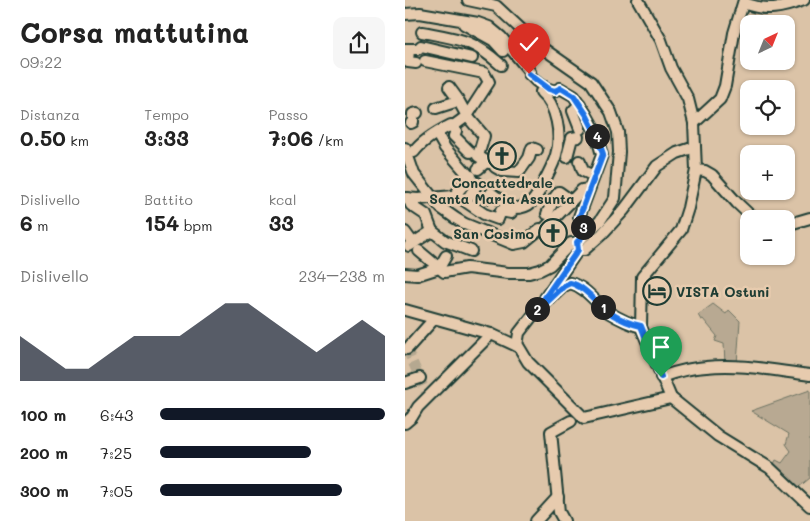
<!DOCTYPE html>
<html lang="it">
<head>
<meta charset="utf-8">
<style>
	:root { --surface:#fff; --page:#f6f6f6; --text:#222; --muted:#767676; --accent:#111827 }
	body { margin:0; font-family:Mali,sans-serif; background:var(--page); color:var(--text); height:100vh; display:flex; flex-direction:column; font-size:19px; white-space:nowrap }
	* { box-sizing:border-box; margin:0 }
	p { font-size:16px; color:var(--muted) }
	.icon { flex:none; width:28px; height:28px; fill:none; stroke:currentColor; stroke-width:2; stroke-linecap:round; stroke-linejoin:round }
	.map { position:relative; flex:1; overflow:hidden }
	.panel { display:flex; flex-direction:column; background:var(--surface); width:405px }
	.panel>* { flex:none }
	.needle { width:32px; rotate:43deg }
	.tools { position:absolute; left:335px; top:15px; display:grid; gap:10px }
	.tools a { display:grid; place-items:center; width:55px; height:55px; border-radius:10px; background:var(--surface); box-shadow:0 1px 4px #0004; font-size:25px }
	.pin { position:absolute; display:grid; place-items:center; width:42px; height:42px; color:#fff; margin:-51px -21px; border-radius:50% 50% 50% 0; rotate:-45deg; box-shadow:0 0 5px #0007 }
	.pin .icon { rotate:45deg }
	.km { position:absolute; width:25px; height:25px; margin:-12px; border-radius:50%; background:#222; color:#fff; font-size:14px; line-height:25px; text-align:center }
	.round { display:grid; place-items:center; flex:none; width:52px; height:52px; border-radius:10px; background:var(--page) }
	.overview { display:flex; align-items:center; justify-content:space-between; height:85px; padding:0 20px }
	h1 { font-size:28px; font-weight:700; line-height:38px }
	.stats { display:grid; grid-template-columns:repeat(3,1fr); gap:8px; height:85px; padding:5px 20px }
	.stats div { display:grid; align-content:center }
	.stats b { font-size:21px; font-weight:700 }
	.stats small { font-size:14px; font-weight:400 }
	.stats p { font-size:14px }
	.chart { height:140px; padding:10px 20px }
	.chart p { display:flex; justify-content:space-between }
	.chart svg { width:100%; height:90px; margin-top:5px; fill:var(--accent); opacity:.7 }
	ul { padding:0 20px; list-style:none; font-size:16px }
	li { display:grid; grid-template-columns:80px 60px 1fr; align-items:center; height:38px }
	li i { height:12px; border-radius:6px; background:var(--accent) }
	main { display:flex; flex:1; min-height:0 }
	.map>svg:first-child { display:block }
	.green { fill:#b8a992; stroke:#6c7363 }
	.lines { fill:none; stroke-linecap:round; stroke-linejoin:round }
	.minor-tunnel { stroke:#b5a890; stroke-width:10; stroke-dasharray:10 5; stroke-linecap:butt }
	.minor-casing { stroke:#1f3d34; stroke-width:14 }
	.minor { stroke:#e7cbae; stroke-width:10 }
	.route-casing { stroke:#fff; stroke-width:10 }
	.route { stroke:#1a73e8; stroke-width:6 }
	.labels { text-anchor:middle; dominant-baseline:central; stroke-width:5; stroke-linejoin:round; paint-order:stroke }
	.poi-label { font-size:14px; font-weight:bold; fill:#1f3d34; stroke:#e7cbae }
</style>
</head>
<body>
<main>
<section class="panel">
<div class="overview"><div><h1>Corsa mattutina</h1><p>09:22</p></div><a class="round"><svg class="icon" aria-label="share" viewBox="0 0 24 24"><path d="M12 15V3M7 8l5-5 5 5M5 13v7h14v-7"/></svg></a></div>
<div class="stats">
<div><p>Distanza</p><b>0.50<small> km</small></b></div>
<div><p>Tempo</p><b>3:33</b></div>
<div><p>Passo</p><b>7:06<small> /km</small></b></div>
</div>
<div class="stats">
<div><p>Dislivello</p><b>6<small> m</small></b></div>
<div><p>Battito</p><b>154<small> bpm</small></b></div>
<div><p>kcal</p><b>33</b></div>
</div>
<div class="chart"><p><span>Dislivello</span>234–238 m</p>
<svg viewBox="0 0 160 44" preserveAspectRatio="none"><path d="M0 44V22L10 30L20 38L30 38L40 30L50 22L60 22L70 22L80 14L90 6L100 6L110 14L120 22L130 30L140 22L150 14L160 22V44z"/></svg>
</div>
<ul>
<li><b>100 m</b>6:43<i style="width:100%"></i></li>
<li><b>200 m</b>7:25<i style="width:67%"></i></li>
<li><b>300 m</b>7:05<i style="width:81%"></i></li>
</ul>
</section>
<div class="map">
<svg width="405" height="521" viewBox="0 0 405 521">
	<rect width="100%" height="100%" fill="#dbc3a7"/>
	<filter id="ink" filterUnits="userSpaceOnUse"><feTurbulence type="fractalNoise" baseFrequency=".02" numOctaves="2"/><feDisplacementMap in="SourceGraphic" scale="10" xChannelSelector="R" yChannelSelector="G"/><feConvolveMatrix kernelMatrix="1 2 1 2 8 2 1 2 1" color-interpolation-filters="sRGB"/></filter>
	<g filter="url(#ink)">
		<g class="green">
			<path d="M308,304L321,314L324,310L335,321L332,364H320L319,344L310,341L312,336L298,319L296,320L293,315Z"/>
			<path d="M405,390V478L394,487L369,464L371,460L377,463L386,451L381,444L384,434L346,411Z"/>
		</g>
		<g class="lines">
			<path class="minor-tunnel" d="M2,349L23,397"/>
			<defs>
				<g id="minor">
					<path d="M233,0L256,40L266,68L283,99L289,123L291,170L283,208L276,230L237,277L236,327L266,398L313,436L365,468L405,506"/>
					<path d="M339,3C361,12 377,8 399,0"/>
					<path d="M0,14L15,13L73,23L84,27L96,37L125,72L124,74C131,82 141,89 150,91L155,88L169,96L181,114L190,130L197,155L174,217L179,224L176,238"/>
					<path d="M59,24L88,40L98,51"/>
					<path d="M17,32C54,39 67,39 96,65"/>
					<path d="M0,49H13L16,46L67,58"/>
					<path d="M4,49L3,62L11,63"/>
					<path d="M44,87L52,98L62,116L79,136L73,156L84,163"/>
					<path d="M175,104L168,111L175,129"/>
					<path d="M31,108L53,101"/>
					<path d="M6,123L8,122V114L12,113"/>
					<path d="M289,123L315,99L320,86L329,33L339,0"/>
					<path d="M47,127L51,131L49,136L65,152"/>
					<path d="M32,134L40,148L65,177"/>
					<path d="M0,148L9,174L36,208L50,218L60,224L109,244L119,242L135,229L138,230L177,190L184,189"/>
					<path d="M9,152C17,141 34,131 46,125L47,127L62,116L84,82L79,73L20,61"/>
					<path d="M162,157L167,138L173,137"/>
					<path d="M174,161L175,162L178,171L189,176"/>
					<path d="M90,167L97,171L114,172L124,158L127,148L132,150"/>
					<path d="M73,169L82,161"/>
					<path d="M291,170L300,171L307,175L332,203L349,219"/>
					<path d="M51,195L79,214L93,219L96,211L106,213L107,208C128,209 132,196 140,180C144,172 149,163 151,155C157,136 152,105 136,92"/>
					<path d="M0,198L13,199L49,196L66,176"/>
					<path d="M3,198L6,205L21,215L27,231L4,246"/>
					<path d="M82,198L86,193L107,208"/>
					<path d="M61,201L73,183"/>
					<path d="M142,214L150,197L154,192L161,197"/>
					<path d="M381,225L405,218"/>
					<path d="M27,231L40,241L66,251"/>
					<path d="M0,232L8,243"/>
					<path d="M173,250H179L197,234L219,210L252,166L272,153L290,147"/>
					<path d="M14,251L39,272L62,268L103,273H124L135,270L145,265L166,243H172L195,221L210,198L214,152L213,132L206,112L186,82L133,45L91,6L63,0"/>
					<path d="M34,268L41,256"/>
					<path d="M0,274L12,275L34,268"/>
					<path d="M140,298L173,250"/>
					<path d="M0,310L86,334L114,347L123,362L179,418L266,398"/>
					<path d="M112,346L114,333L128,315L159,286L165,283C181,287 190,302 203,312C213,318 225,324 236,327"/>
					<path d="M2,349L29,319"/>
					<path d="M256,377C270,372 285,368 301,367C335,363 371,371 405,375"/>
					<path d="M0,383L15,378"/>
					<path d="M0,423L7,417L13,407L86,334"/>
					<path d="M131,521L153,497"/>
					<path d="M159,521L154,512L146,432L166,421"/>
				</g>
			</defs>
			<use href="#minor" class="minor-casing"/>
			<use href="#minor" class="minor"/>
		</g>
	</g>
	<g class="lines" filter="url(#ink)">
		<defs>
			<path id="route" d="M124,74L144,89L150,91L156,88L169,96L181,114L191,134L198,154L174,218L179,224L176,238L172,242L173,250L128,315L159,286L165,283C180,286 191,303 203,312C213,318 225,324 236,326L256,377"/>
		</defs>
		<use href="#route" class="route-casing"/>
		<use href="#route" class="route"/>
	</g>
	<defs>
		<symbol id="church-ring" viewBox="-11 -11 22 22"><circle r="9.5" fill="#e7cbae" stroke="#1f3d34" stroke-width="1.5"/><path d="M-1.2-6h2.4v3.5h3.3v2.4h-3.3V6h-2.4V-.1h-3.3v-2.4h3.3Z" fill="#1f3d34"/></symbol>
		<symbol id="hotel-ring" viewBox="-11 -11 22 22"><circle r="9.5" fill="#e7cbae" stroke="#1f3d34" stroke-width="1.5"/><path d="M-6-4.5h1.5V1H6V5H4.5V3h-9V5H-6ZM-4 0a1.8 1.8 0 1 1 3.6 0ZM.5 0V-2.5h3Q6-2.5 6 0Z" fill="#1f3d34"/></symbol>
	</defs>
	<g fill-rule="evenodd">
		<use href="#church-ring" x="81" y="140" width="32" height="32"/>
		<use href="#church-ring" x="132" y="217" width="32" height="32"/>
		<use href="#hotel-ring" x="236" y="275" width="32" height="32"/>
	</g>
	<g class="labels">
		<g class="poi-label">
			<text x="97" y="182">Concattedrale<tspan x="97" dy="16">Santa Maria Assunta</tspan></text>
			<text x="129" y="233" text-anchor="end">San Cosimo</text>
			<text x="271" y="291" text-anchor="start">VISTA Ostuni</text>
		</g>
	</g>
</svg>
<div class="tools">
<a><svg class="needle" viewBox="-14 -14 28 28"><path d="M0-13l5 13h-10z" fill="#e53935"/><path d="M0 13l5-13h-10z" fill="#767676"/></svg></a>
<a><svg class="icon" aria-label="locate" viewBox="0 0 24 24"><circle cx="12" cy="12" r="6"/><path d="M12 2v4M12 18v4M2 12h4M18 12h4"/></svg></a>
<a>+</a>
<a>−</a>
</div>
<div class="pin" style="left:256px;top:377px;background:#1e9e55"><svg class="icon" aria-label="arrive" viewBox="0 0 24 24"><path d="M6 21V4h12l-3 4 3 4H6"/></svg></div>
<div class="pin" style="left:124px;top:74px;background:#d93025"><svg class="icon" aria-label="check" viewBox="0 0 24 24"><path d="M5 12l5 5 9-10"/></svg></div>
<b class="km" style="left:198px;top:307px">1</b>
<b class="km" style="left:132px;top:309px">2</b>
<b class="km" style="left:178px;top:227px">3</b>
<b class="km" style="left:192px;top:136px">4</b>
</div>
</main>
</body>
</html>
